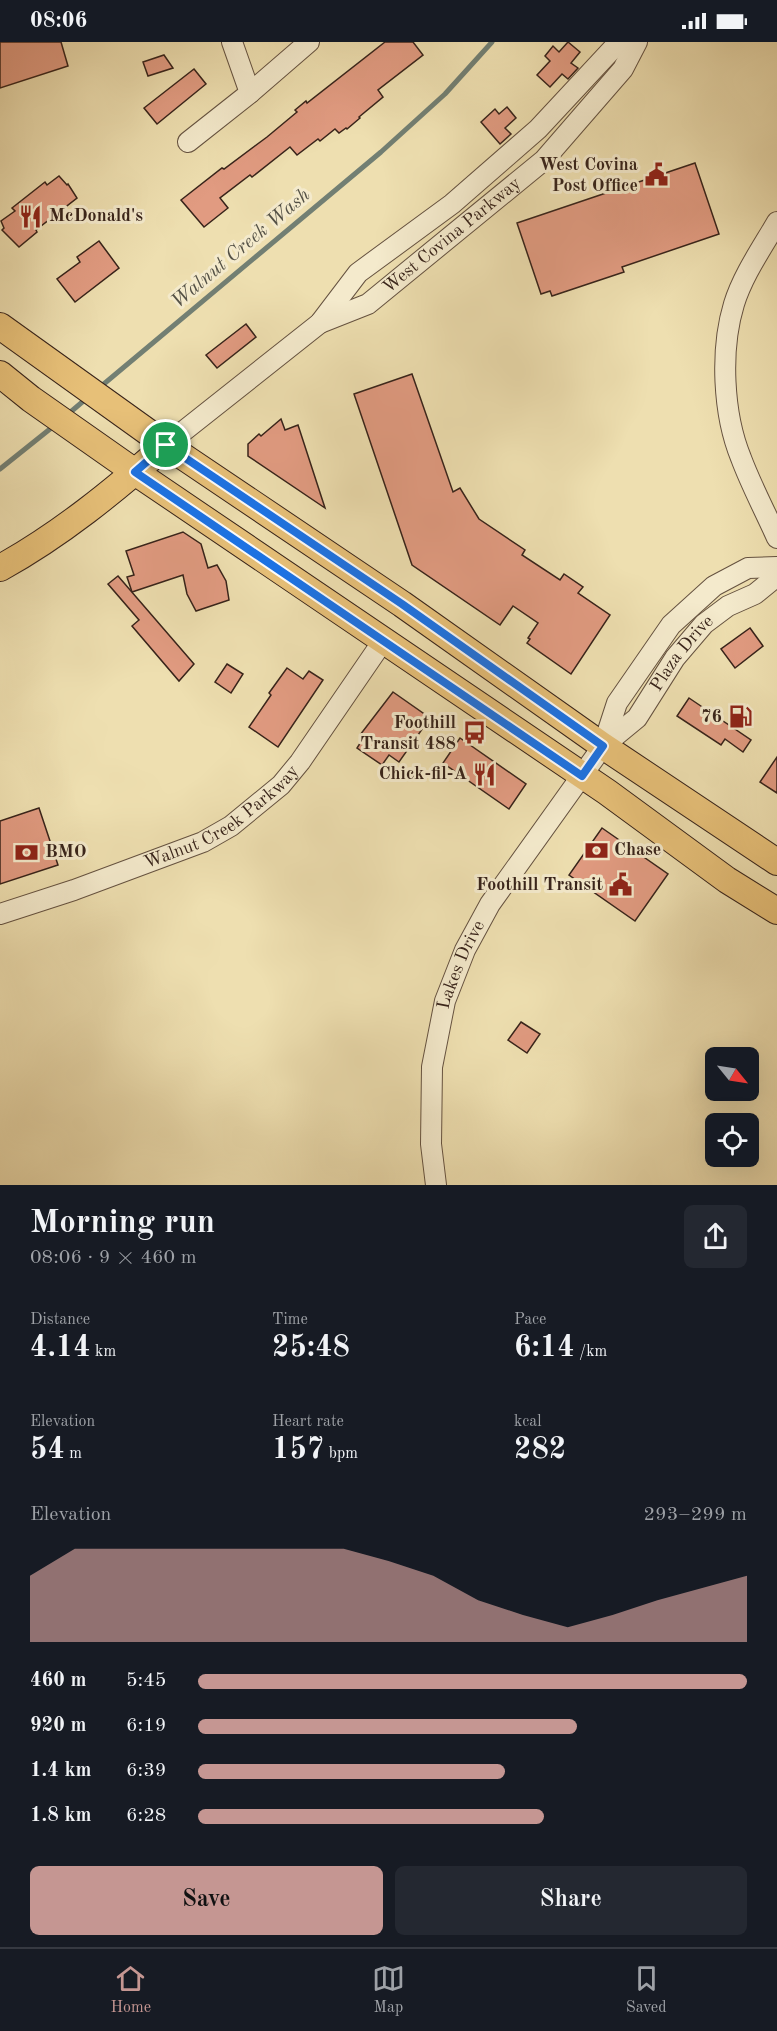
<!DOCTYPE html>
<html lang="en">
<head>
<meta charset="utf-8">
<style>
	:root { --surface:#171b24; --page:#242831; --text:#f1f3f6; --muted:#9ea1a6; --line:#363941; --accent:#c59692 }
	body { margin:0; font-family:"Old Standard TT",serif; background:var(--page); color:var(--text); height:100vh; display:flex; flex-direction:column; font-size:22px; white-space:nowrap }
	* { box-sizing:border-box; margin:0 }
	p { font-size:20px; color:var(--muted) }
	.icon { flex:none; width:33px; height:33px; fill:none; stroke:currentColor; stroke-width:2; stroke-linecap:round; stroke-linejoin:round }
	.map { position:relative; height:1143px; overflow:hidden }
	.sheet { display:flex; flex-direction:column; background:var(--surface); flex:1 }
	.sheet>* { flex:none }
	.needle { width:39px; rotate:120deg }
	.fabs { position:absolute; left:705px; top:1005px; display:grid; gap:12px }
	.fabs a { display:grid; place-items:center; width:54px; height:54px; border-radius:9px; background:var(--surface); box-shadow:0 6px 24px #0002; font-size:30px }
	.pin { position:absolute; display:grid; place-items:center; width:51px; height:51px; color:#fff; margin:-26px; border:3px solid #fff; border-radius:50%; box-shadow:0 2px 6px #0007 }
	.round { display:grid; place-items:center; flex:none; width:63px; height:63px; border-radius:9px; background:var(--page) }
	.headline { display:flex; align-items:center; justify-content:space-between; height:102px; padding:0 30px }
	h1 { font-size:33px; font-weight:700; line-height:45px }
	.figures { display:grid; grid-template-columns:repeat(3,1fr); gap:9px; height:102px; padding:6px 30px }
	.figures div { display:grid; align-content:center }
	.figures b { font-size:30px; font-weight:700 }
	.figures small { font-size:16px; font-weight:400 }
	.figures p { font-size:16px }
	.chart { height:168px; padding:12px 30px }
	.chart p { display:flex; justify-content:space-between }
	.chart svg { width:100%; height:108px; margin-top:6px; fill:var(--accent); opacity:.7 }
	.primary-button { display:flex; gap:12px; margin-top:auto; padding:12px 30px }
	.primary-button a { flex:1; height:69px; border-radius:9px; background:var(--accent); color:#111; font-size:24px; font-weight:700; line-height:69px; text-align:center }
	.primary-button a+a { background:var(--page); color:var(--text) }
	ul { padding:0 30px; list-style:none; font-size:20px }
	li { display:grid; grid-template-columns:96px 72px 1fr; align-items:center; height:45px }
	li i { height:15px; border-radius:8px; background:var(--accent) }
	.status { display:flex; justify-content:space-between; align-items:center; height:42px; padding:0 30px; background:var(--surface); direction:ltr }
	.status svg { height:16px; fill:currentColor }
	.tabs { display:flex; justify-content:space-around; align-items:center; height:84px; border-top:2px solid var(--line); background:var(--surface); font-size:16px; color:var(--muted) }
	.tabs a { display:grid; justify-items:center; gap:3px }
	.tabs .on { color:var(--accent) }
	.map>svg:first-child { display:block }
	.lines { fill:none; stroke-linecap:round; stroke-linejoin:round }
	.stream { stroke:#727f73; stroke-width:5 }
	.building { fill:#e19b81; stroke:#37231a; stroke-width:1.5 }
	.minor-casing { stroke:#655240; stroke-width:22 }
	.major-casing { stroke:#37231a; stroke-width:28 }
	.minor { stroke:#f4eacc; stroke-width:20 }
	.major { stroke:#e7c078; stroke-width:26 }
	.route-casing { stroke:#fff; stroke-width:12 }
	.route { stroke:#1a73e8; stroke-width:8 }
	.labels { text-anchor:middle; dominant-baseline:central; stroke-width:6; stroke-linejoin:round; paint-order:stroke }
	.poi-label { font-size:18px; font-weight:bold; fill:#37231a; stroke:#f4eacc; text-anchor:end }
	.street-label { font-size:18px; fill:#37231a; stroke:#f4eacc }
	.water-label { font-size:20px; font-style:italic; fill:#545146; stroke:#f4eacc }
</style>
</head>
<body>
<div class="status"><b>08:06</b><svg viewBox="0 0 49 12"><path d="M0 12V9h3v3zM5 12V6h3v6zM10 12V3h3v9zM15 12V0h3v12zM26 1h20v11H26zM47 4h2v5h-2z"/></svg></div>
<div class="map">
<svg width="777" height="1143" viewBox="0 0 777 1143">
	<rect width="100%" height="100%" fill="#eedfb0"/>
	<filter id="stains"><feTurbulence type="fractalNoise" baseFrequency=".00333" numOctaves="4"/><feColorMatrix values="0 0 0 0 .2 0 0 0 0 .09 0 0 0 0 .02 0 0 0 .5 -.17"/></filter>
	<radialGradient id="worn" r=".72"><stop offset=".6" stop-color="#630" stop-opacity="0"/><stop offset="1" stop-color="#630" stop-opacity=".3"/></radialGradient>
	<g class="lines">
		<g class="stream">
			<path d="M99,346L381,110L445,52L492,0"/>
			<path d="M67,373L87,356"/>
			<path d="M0,427L55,383"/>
		</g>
	</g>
	<g class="building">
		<path d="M0,0H61L68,24L0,46Z"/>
		<path d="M385,0H413L423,13L378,48L383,55L359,75L360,76L347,87L346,86L339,91L335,87L320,99L318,97L297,113L290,105L252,135L250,133L220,156L228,166L204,185L181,158L222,126L224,127L267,95L297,70L295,68L306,59L307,61Z"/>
		<path d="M568,0L580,10L571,21L578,26L568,37L562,32L550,45L537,33L550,19L545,14L553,4L559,10Z"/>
		<path d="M164,13L173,26L148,34L143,20Z"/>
		<path d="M194,27L206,42L157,82L144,66Z"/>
		<path d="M507,65L516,76L505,86L511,92L500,102L481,80L495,67L499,72Z"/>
		<path d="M695,121L719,192L622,225L624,230L552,254L550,249L541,252L517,181Z"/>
		<path d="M59,134L67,143L68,142L77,156L36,188L37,190L19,205L2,188L4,186L1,179L15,169L12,166L45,140L47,143Z"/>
		<path d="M99,199L119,226L75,260L57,237L80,220L77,215Z"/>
		<path d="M246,282L256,295L217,326L206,313Z"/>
		<path d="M412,332L453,450L460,446L479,477L525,508L522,513L560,538L564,532L583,545L578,551L610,573L571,632L527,601L530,597L528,596L538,581L513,564L500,583L412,523L354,352Z"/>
		<path d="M281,377L285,388L298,383L325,466L248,414V402L259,392L261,394Z"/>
		<path d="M183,490L201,502L208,526L217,523L226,539L229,558L196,569L187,552L183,533L132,550L127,535L134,533L126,509Z"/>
		<path d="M118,534L194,622L179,639L132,584L139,578L108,542Z"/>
		<path d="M750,586L763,604L735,626L721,607Z"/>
		<path d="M227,622L243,632L231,651L215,640Z"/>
		<path d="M287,626L303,637L309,629L323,638L278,705L249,685L271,653L269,651Z"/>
		<path d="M393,650L430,676L399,720L389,713L382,723L357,706L364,695L360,693Z"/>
		<path d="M689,656L751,698L743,710L725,697L721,703L677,674Z"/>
		<path d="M460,696L526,742L509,767L443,721Z"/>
		<path d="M777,715V751L760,740Z"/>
		<path d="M39,766L58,823L0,842V779Z"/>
		<path d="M602,786L668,832L635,879L569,833Z"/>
		<path d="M521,980L540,992L527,1011L508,998Z"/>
	</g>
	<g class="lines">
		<defs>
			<g id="minor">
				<path d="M232,0L250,51"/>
				<path d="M188,100L250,51L309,0"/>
				<path d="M777,180C762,206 743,233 734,262C720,308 723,372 741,416C751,443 765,469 777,496"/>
				<path id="s1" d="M320,281L368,262L544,118L623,27L637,0"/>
				<path d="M166,403L320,281L358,231L452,162L538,87L619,0"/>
				<path d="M603,704L617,661L671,583L714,544L748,526L777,525"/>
				<path id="s2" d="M0,872L74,848L203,800L231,784L281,743L300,720L383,599"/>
				<path id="s3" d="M436,1143L431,1102L432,1025L445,959L465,908L490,862L603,704L637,676L675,616L704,582L728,564L755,552L777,534"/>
			</g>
			<g id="major">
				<path d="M0,284L166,403L402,562L603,704L777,820"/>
				<path d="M0,332L31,357L135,430L607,750L727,838L777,869"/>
				<path d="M0,526C60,493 115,448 166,403"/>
			</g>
		</defs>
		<use href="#minor" class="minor-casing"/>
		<use href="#major" class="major-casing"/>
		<use href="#minor" class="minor"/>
		<use href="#major" class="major"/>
	</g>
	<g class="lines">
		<defs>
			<path id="route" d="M166,403L402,562L603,704L582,734L135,430Z"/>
		</defs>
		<use href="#route" class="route-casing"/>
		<use href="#route" class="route"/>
	</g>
	<defs>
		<symbol id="civic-bare" viewBox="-9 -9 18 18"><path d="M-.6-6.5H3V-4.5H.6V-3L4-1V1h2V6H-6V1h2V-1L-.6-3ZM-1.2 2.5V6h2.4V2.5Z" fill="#8f2418" stroke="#f4eacc" stroke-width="2.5" paint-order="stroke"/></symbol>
		<symbol id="restaurant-bare" viewBox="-9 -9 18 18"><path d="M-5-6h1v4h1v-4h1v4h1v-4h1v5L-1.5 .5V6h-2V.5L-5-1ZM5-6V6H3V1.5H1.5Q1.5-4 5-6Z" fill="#8f2418" stroke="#f4eacc" stroke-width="2.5" paint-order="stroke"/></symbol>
		<symbol id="fuel-bare" viewBox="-9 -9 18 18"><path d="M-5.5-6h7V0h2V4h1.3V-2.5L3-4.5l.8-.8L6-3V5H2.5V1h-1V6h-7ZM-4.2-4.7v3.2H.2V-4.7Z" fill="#8f2418" stroke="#f4eacc" stroke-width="2.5" paint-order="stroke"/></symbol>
		<symbol id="bus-bare" viewBox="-9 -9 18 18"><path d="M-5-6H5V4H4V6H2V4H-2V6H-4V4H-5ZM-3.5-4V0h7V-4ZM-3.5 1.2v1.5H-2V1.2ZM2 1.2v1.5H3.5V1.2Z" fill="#8f2418" stroke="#f4eacc" stroke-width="2.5" paint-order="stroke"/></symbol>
		<symbol id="bank-bare" viewBox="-9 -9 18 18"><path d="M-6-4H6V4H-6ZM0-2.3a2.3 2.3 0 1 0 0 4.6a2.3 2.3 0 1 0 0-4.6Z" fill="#8f2418" stroke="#f4eacc" stroke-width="2.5" paint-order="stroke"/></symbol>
	</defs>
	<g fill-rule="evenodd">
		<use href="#civic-bare" x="640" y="116" width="33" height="33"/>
		<use href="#restaurant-bare" x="14" y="158" width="33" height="33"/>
		<use href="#fuel-bare" x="724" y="658" width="33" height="33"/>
		<use href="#bus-bare" x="458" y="674" width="33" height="33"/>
		<use href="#restaurant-bare" x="468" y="716" width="33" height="33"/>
		<use href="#bank-bare" x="580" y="792" width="33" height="33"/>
		<use href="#bank-bare" x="10" y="794" width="33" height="33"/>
		<use href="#civic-bare" x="604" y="826" width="33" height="33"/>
	</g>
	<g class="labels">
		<g class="poi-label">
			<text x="638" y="123">West Covina<tspan x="638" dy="21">Post Office</tspan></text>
			<text x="49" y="174" text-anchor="start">McDonald's</text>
			<text x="722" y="675">76</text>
			<text x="456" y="681">Foothill<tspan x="456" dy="21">Transit 488</tspan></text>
			<text x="467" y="732">Chick-fil-A</text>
			<text x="614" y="808" text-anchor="start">Chase</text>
			<text x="45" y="810" text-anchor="start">BMO</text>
			<text x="603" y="843">Foothill Transit</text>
		</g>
		<g class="street-label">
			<text stroke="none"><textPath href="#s1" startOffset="160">West Covina Parkway</textPath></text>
			<text stroke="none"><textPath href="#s3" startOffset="610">Plaza Drive</textPath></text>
			<text stroke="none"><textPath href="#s2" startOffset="244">Walnut Creek Parkway</textPath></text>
			<text stroke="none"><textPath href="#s3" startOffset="225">Lakes Drive</textPath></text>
		</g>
		<g class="water-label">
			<text transform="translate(241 207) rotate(-40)">Walnut Creek Wash</text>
		</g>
	</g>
	<rect width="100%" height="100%" filter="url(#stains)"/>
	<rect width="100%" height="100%" fill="url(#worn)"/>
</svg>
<div class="fabs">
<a><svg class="needle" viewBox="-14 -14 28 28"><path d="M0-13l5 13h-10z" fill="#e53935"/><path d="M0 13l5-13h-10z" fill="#9ea1a6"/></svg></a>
<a><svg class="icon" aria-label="locate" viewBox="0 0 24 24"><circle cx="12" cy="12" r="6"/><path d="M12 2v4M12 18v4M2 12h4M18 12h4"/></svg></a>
</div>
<div class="pin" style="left:166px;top:403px;background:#1e9e55"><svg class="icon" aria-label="arrive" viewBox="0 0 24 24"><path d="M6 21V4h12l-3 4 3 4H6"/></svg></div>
</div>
<section class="sheet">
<div class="headline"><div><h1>Morning run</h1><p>08:06 · 9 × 460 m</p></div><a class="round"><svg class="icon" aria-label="share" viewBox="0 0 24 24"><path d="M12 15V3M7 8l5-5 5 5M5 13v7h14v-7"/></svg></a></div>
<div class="figures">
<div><p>Distance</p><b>4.14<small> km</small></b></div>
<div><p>Time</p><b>25:48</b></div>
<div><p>Pace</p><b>6:14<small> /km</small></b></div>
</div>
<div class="figures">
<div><p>Elevation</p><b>54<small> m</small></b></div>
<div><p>Heart rate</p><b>157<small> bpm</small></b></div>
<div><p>kcal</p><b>282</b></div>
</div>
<div class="chart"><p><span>Elevation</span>293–299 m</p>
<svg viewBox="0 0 160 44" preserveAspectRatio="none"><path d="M0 44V17L10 6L20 6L30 6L40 6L50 6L60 6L70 6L80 11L90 17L100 27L110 33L120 38L130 33L140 27L150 22L160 17V44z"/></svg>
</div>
<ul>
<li><b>460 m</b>5:45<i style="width:100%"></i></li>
<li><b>920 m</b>6:19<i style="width:69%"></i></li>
<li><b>1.4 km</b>6:39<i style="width:56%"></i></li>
<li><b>1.8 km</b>6:28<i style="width:63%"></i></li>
</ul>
<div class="primary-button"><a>Save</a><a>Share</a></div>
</section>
<nav class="tabs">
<a class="on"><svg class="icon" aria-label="home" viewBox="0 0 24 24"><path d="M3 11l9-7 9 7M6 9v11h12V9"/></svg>Home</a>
<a><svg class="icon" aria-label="map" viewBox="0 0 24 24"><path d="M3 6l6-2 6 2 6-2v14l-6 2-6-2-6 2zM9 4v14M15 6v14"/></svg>Map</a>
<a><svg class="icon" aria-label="saved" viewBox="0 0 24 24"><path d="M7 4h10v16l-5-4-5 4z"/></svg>Saved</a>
</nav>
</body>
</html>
